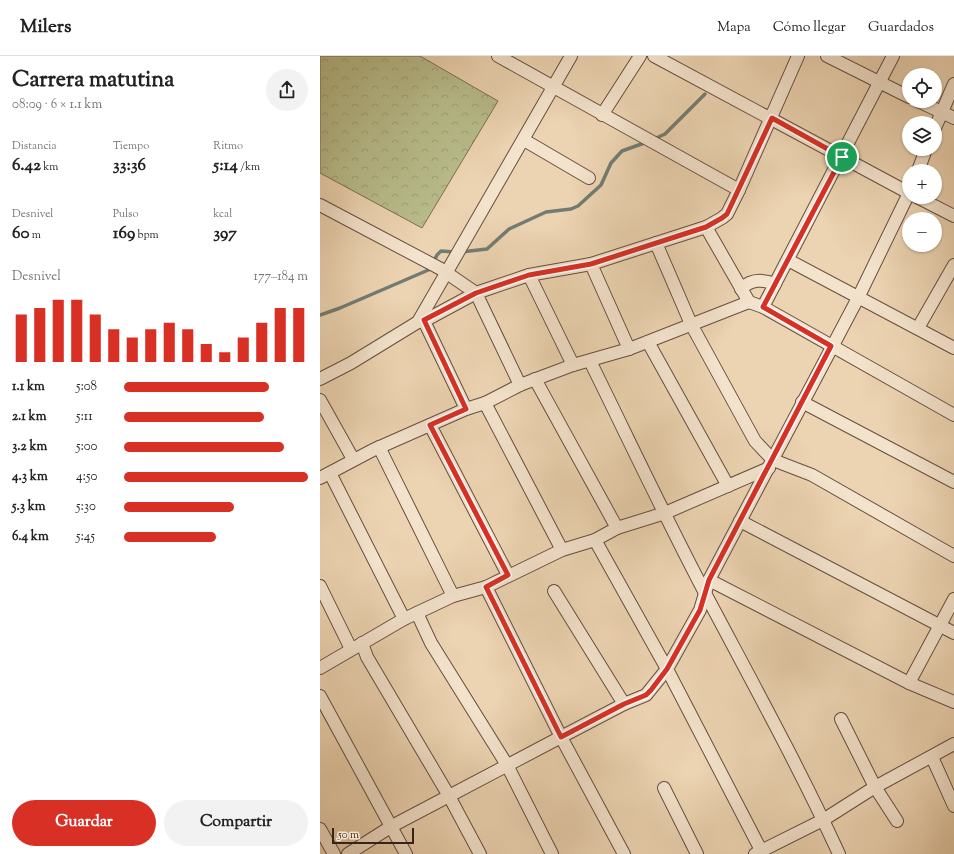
<!DOCTYPE html>
<html lang="es">
<head>
<meta charset="utf-8">
<style>
	:root { --surface:#fff; --page:#f2f2f2; --text:#222; --muted:#767676; --line:#e0e0e0; --accent:#d93025 }
	body { margin:0; font-family:"Sorts Mill Goudy",serif; background:var(--page); color:var(--text); height:100vh; display:flex; flex-direction:column; font-size:15px; white-space:nowrap }
	* { box-sizing:border-box; margin:0 }
	p { font-size:13px; color:var(--muted) }
	.icon { flex:none; width:22px; height:22px; fill:none; stroke:currentColor; stroke-width:2; stroke-linecap:round; stroke-linejoin:round }
	.map { position:relative; flex:1; overflow:hidden }
	.panel { display:flex; flex-direction:column; background:var(--surface); width:320px }
	.panel>* { flex:none }
	.buttons { position:absolute; left:582px; top:12px; display:grid; gap:8px }
	.buttons a { display:grid; place-items:center; width:40px; height:40px; border-radius:50%; background:var(--surface); box-shadow:0 1px 3px #0004; font-size:20px }
	.scale { position:absolute; left:12px; bottom:10px; width:82px; box-sizing:border-box; padding-left:4px; border:2px solid #38231a; border-top:0; font-size:11px; line-height:14px; white-space:nowrap; color:#38231a; -webkit-text-stroke:3px #f3e2cc; paint-order:stroke }
	.pin { position:absolute; display:grid; place-items:center; width:34px; height:34px; color:#fff; margin:-17px; border:2px solid #fff; border-radius:50%; box-shadow:0 1px 4px #0007 }
	.round { display:grid; place-items:center; flex:none; width:42px; height:42px; border-radius:21px; background:var(--page) }
	.headline { display:flex; align-items:center; justify-content:space-between; height:68px; padding:0 12px }
	h1 { font-size:22px; font-weight:800; line-height:30px }
	.metrics { display:grid; grid-template-columns:repeat(3,1fr); gap:6px; height:68px; padding:4px 12px }
	.metrics div { display:grid; align-content:center }
	.metrics b { font-size:17px; font-weight:800 }
	.metrics small { font-size:11px; font-weight:400 }
	.metrics p { font-size:11px }
	.chart { height:112px; padding:8px 12px }
	.chart p { display:flex; justify-content:space-between }
	.chart svg { width:100%; height:72px; margin-top:4px; stroke:var(--accent); stroke-width:6 }
	.primary-button { display:flex; gap:8px; margin-top:auto; padding:8px 12px }
	.primary-button a { flex:1; height:46px; border-radius:24px; background:var(--accent); color:#fff; font-size:16px; font-weight:800; line-height:46px; text-align:center }
	.primary-button a+a { background:var(--page); color:var(--text) }
	ul { padding:0 12px; list-style:none; font-size:13px }
	li { display:grid; grid-template-columns:64px 48px 1fr; align-items:center; height:30px }
	li i { height:10px; border-radius:5px; background:var(--accent) }
	header { display:flex; align-items:center; gap:24px; box-sizing:border-box; height:56px; padding:0 20px; background:var(--surface); border-bottom:1px solid var(--line) }
	header strong { font-size:19px }
	nav { display:flex; gap:22px; margin-inline-start:auto; font-size:14px }
	main { display:flex; flex:1; min-height:0 }
	.map>svg:first-child { display:block }
	.forest { fill:url(#forest-crowns); stroke:#787052 }
	.lines { fill:none; stroke-linecap:round; stroke-linejoin:round }
	.stream { stroke:#727c73; stroke-width:3.5 }
	.street-casing { stroke:#654f40; stroke-width:14 }
	.street { stroke:#f3e2cc; stroke-width:12 }
	.route-casing { stroke:#fff; stroke-width:8 }
	.route { stroke:#d93025; stroke-width:5 }
</style>
</head>
<body>
<header>
<strong>Milers</strong>
<nav><a>Mapa</a><a>Cómo llegar</a><a>Guardados</a></nav>
</header>
<main>
<section class="panel">
<div class="headline"><div><h1>Carrera matutina</h1><p>08:09 · 6 × 1.1 km</p></div><a class="round"><svg class="icon" aria-label="share" viewBox="0 0 24 24"><path d="M12 15V3M7 8l5-5 5 5M5 13v7h14v-7"/></svg></a></div>
<div class="metrics">
<div><p>Distancia</p><b>6.42<small> km</small></b></div>
<div><p>Tiempo</p><b>33:36</b></div>
<div><p>Ritmo</p><b>5:14<small> /km</small></b></div>
</div>
<div class="metrics">
<div><p>Desnivel</p><b>60<small> m</small></b></div>
<div><p>Pulso</p><b>169<small> bpm</small></b></div>
<div><p>kcal</p><b>397</b></div>
</div>
<div class="chart"><p><span>Desnivel</span>177–184 m</p>
<svg viewBox="0 0 160 44" preserveAspectRatio="none"><path d="M5 44V15M15 44V11M25 44V6M35 44V6M45 44V15M55 44V24M65 44V29M75 44V24M85 44V20M95 44V24M105 44V33M115 44V38M125 44V29M135 44V20M145 44V11M155 44V11"/></svg>
</div>
<ul>
<li><b>1.1 km</b>5:08<i style="width:79%"></i></li>
<li><b>2.1 km</b>5:11<i style="width:76%"></i></li>
<li><b>3.2 km</b>5:00<i style="width:87%"></i></li>
<li><b>4.3 km</b>4:50<i style="width:100%"></i></li>
<li><b>5.3 km</b>5:30<i style="width:60%"></i></li>
<li><b>6.4 km</b>5:45<i style="width:50%"></i></li>
</ul>
<div class="primary-button"><a>Guardar</a><a>Compartir</a></div>
</section>
<div class="map">
<svg width="634" height="798" viewBox="0 0 634 798">
	<defs>
		<pattern id="forest-crowns" width="20" height="18" patternUnits="userSpaceOnUse"><rect width="20" height="18" fill="#b8bc8b"/><path d="M2 6a3 3 0 1 1 6 0M12 15a3 3 0 1 1 6 0" fill="none" stroke="#9fa177"/></pattern>
	</defs>
	<rect width="100%" height="100%" fill="#ecd3b1"/>
	<filter id="stains"><feTurbulence type="fractalNoise" baseFrequency=".005" numOctaves="4"/><feColorMatrix values="0 0 0 0 .2 0 0 0 0 .09 0 0 0 0 .02 0 0 0 .5 -.17"/></filter>
	<radialGradient id="worn" r=".72"><stop offset=".6" stop-color="#630" stop-opacity="0"/><stop offset="1" stop-color="#630" stop-opacity=".3"/></radialGradient>
	<path class="forest" d="M0,0H100L178,45L102,172L0,117Z"/>
	<g class="lines">
		<g class="stream">
			<path d="M334,83L345,78L385,38"/>
			<path d="M141,196L167,193L189,173L226,156L251,153L258,150L281,129L291,107L302,95L327,86"/>
			<path d="M114,205L117,199L121,195L134,196"/>
			<path d="M0,259L20,252L113,212"/>
		</g>
		<defs>
			<g id="street">
				<path d="M178,0L419,134"/>
				<path d="M334,0L589,137"/>
				<path d="M507,0L589,41"/>
				<path d="M598,45L634,62"/>
				<path d="M282,59L320,0"/>
				<path d="M615,72L634,28"/>
				<path d="M204,84L269,122"/>
				<path d="M598,115L606,93"/>
				<path d="M597,141L634,160"/>
				<path d="M0,149L121,213L156,237L200,329"/>
				<path d="M386,171L429,246L443,251L634,359"/>
				<path d="M336,187L371,268L435,385L453,404L492,419L634,500"/>
				<path d="M468,204L634,292"/>
				<path d="M271,208L309,293"/>
				<path d="M209,219L253,309"/>
				<path d="M421,233C431,223 442,223 455,228"/>
				<path d="M443,251L573,0"/>
				<path d="M104,265L146,353"/>
				<path d="M98,266L251,0"/>
				<path d="M598,272L634,209"/>
				<path d="M328,286L408,430"/>
				<path d="M270,305C308,382 345,461 385,537C431,624 478,709 519,798"/>
				<path d="M0,323L31,307L98,266L104,265L156,237L209,219L271,208L386,171L402,162L407,158L419,134L478,0"/>
				<path d="M215,323L297,472"/>
				<path d="M0,344L33,403"/>
				<path d="M482,346L634,426"/>
				<path d="M165,347L242,494"/>
				<path d="M110,369L188,519"/>
				<path d="M59,391L133,540"/>
				<path d="M10,417L84,563"/>
				<path d="M0,422L53,394L146,353L165,347L200,329L253,309L309,293L429,246"/>
				<path d="M420,465L634,577"/>
				<path d="M275,484L347,613L443,798"/>
				<path d="M389,524L589,627L634,646"/>
				<path d="M0,530L31,593"/>
				<path d="M166,531L241,681L304,798"/>
				<path d="M234,535L304,648"/>
				<path d="M97,557L111,587L187,709L232,798"/>
				<path d="M42,587L47,601L129,740L160,798"/>
				<path d="M0,612L84,563L133,540L166,531L242,494L275,484L297,472L345,457L449,412"/>
				<path d="M589,627L634,543"/>
				<path d="M0,640L86,798"/>
				<path d="M521,663L555,731L577,765"/>
				<path d="M612,701L634,750"/>
				<path d="M344,732L377,798"/>
				<path d="M0,773L14,798"/>
				<path d="M28,798L72,770L241,681L304,648L326,639L347,613L380,554L389,524L538,242L589,137"/>
				<path d="M435,798L503,764L555,731L634,688"/>
			</g>
		</defs>
		<use href="#street" class="street-casing"/>
		<use href="#street" class="street"/>
	</g>
	<g class="lines">
		<defs>
			<path id="route" d="M452,62L522,101L443,251L511,290L389,524L380,554L347,613L331,634L326,639L304,648L241,681L166,531L188,519L110,369L146,353L104,264L156,237L209,219L271,208L386,171L402,162L407,158Z"/>
		</defs>
		<use href="#route" class="route-casing"/>
		<use href="#route" class="route"/>
	</g>
	<rect width="100%" height="100%" filter="url(#stains)"/>
	<rect width="100%" height="100%" fill="url(#worn)"/>
</svg>
<div class="buttons">
<a><svg class="icon" aria-label="locate" viewBox="0 0 24 24"><circle cx="12" cy="12" r="6"/><path d="M12 2v4M12 18v4M2 12h4M18 12h4"/></svg></a>
<a><svg class="icon" aria-label="layers" viewBox="0 0 24 24"><path d="M12 4l9 5-9 5-9-5zM3 14l9 5 9-5"/></svg></a>
<a>+</a>
<a>−</a>
</div>
<div class="scale">50 m</div>
<div class="pin" style="left:522px;top:101px;background:#1e9e55"><svg class="icon" aria-label="arrive" viewBox="0 0 24 24"><path d="M6 21V4h12l-3 4 3 4H6"/></svg></div>
</div>
</main>
</body>
</html>
